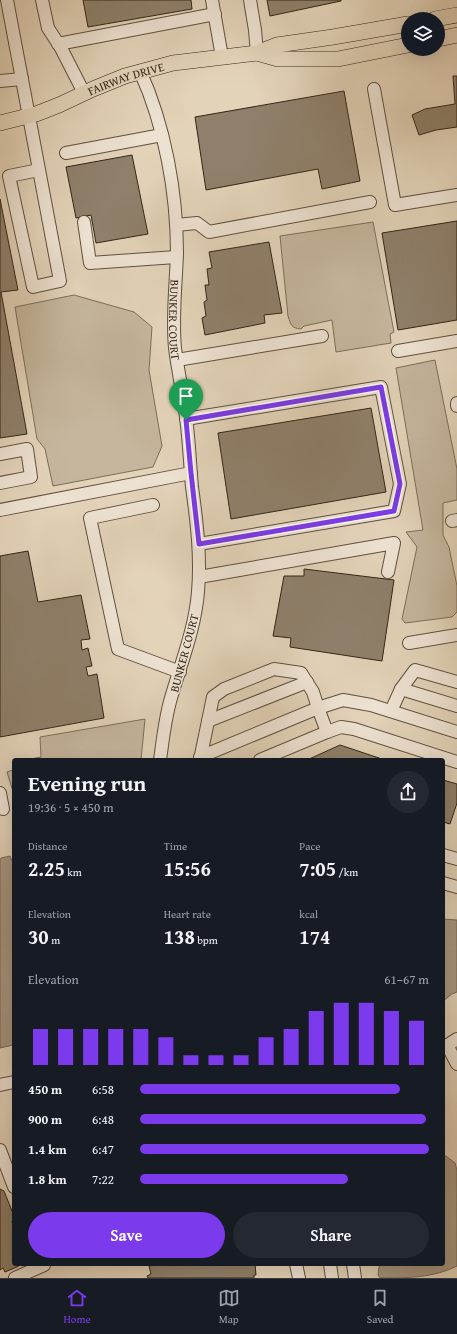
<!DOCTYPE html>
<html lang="en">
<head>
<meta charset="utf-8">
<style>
	:root { --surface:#171b24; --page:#242831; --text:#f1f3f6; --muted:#9ea1a6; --line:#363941; --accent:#7c3aed }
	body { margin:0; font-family:"Gentium Book Plus",serif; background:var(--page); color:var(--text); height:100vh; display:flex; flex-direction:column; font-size:15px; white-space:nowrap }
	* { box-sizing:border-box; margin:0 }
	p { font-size:13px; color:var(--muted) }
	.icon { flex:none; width:22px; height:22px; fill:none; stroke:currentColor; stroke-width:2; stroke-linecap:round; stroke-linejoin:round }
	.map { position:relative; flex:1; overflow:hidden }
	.panel { position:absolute; left:12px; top:758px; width:433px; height:508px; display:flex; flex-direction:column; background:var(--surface); border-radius:4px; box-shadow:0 4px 16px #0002 }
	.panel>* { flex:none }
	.buttons { position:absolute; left:401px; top:12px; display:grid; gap:8px }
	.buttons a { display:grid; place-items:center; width:44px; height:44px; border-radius:50%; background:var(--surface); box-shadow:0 4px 16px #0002; font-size:20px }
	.pin { position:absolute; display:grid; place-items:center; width:34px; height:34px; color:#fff; margin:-41px -17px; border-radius:50% 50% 50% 0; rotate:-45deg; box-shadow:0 0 4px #0007 }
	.pin .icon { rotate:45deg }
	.round { display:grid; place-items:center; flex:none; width:42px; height:42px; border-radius:21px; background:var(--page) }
	.summary { display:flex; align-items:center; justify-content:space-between; height:68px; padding:0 16px }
	h1 { font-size:22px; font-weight:800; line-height:30px }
	.stats { display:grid; grid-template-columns:repeat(3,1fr); gap:6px; height:68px; padding:4px 16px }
	.stats div { display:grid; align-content:center }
	.stats b { font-size:20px; font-weight:800 }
	.stats small { font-size:11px; font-weight:400 }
	.stats p { font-size:11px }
	.chart { height:112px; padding:8px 16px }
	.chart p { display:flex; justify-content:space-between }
	.chart svg { width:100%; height:72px; margin-top:4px; stroke:var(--accent); stroke-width:6 }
	.cta { display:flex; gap:8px; margin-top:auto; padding:8px 16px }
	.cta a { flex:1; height:46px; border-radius:24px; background:var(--accent); color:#fff; font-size:16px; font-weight:800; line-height:46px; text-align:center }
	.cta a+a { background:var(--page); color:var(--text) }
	ul { padding:0 16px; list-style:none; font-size:13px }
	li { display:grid; grid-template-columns:64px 48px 1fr; align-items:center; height:30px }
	li i { height:10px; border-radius:5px; background:var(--accent) }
	.tabs { display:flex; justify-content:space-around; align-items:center; height:56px; border-top:1px solid var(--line); background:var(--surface); font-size:11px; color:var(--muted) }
	.tabs a { display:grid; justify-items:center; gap:2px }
	.tabs .current { color:var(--accent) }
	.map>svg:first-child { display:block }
	.green { fill:#c5b69d; stroke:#7c6e5a }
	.water { fill:#a79882; stroke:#796a57 }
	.building { fill:#8f806b; stroke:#332617 }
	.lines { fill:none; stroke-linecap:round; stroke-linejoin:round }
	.minor-casing { stroke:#5f5140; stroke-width:14 }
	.major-casing { stroke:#332617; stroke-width:16 }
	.minor { stroke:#ede2d2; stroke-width:12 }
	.major { stroke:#e3d3b9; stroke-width:15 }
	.route-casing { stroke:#fff; stroke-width:8 }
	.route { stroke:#7c3aed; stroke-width:5 }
	.labels { text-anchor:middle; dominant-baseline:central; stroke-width:3; stroke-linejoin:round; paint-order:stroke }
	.street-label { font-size:12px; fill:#332617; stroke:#ede2d2 }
</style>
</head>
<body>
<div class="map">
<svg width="457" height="1278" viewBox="0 0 457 1278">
	<rect width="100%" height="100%" fill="#e3d3b9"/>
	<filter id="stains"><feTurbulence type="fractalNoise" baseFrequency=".005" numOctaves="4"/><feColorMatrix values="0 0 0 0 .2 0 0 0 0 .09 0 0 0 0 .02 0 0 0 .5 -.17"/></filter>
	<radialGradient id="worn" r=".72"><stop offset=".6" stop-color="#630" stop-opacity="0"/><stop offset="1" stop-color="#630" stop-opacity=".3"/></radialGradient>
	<g class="green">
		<path d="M373,222L394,332L390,334L391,343L336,352L332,320L304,326L301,329C291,328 291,325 288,316L280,236Z"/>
		<path d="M74,295L134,312L152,327L149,370L162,446L153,467L53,486L45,449L37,439L15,307Z"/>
		<path d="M435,360L457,469V500L443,503V535L449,547L457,586V612L452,617L405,623L402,619L417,547L406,532L423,530L396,368Z"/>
		<path d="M145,719L141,760H25L41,757L40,737Z"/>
		<path d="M14,764V795L7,772L13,770Z"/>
	</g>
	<g class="water">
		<path d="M10,856L12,861L14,862V1043L13,1045L0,1048V860L1,858Z"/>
		<path d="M443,919L457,920V992L452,994L443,1001Z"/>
		<path d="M446,1156L455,1163L457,1170V1266C433,1278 407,1278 380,1278L378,1275L379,1267L381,1264H443V1157Z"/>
	</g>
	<g class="building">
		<path d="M83,0H191L192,9L88,27Z"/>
		<path d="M267,0H341V1L270,16Z"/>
		<path d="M453,76H457V127L436,130L419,135L412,115L425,109L455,104Z"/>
		<path d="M344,91L360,181L322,189L318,169L206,190L195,117Z"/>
		<path d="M132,155L148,234L96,243L91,215L76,218L66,167Z"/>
		<path d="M0,199L18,290L1,292L27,434L0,438Z"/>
		<path d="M457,221V320L398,330L382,233Z"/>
		<path d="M269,242L282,313L264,315L265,323L205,335L202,318L206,316L204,302L207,300L205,285H209L207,269L212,268L209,252Z"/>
		<path d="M371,408L386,492L231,519L218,433Z"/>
		<path d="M28,551L38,602L81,595L90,639L81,640L82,650L88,648L92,666L86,667L88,676L97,674L104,718L0,737V556Z"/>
		<path d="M304,569L394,580L382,661L290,647L291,638L273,636L284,576H304Z"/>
		<path d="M340,745L385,760H307Z"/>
		<path d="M443,780L457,784V803L450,824L443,822Z"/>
		<path d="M0,1189L4,1191L14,1216L12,1222L14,1227V1264H19V1266L5,1272L3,1268L0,1270Z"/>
		<path d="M160,1264H255L256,1275H254V1278H148L147,1276L151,1274L149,1266Z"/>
	</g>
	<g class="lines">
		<defs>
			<g id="minor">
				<path d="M7,0L60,281L33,287L9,176L39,170"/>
				<path d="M42,0L48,28L61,48L84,93"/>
				<path d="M212,0L222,57"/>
				<path d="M250,0L255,30L257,53"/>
				<path d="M58,44L215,14"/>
				<path id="s1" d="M140,71C165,126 177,193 177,253C176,284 172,316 175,348C178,371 183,394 186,417C189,440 190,464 192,487C197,523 201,557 198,592C195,629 181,663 171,698C165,718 163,739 160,760"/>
				<path d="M0,81L22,79"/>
				<path d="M374,89L395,205L457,195"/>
				<path d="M66,153L162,135"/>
				<path d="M84,222L90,263L176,257"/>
				<path d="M176,225L197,223L209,232L370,202"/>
				<path d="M398,351L457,341"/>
				<path d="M177,360L322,336"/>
				<path d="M457,403V406"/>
				<path d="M186,419L381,387L400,484L394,511L199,544"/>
				<path d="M0,454L27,449L31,477L0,483"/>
				<path d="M153,505L90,518L118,649L180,672"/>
				<path d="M0,510L191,473"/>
				<path d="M452,521L457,520"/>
				<path d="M199,577L394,543L388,572"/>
				<path d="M409,643L457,635"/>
				<path d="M401,689L457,706"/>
				<path d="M391,711L401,689L415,670L457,682"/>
				<path d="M208,721L307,682"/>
				<path d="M327,732L341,727L354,729L457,762"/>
				<path d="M200,757L318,708L327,732L260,760"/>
				<path d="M200,760L213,697L224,689L274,669L301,673L313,692L318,708L343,700L371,705L457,732"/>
				<path d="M0,793L3,809"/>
				<path d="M443,855L457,859"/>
				<path d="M443,883L457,887"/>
				<path d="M447,1045L457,1064"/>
				<path d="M443,1048L457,1039"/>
				<path d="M0,1085L14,1082"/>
				<path d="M0,1150L14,1187"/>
				<path d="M296,1264L299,1278"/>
				<path d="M330,1264L332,1278"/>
				<path d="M353,1264L355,1278"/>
				<path d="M15,1278L44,1265V1264"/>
			</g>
			<g id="major">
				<path d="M435,19L457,15"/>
				<path d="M438,39L457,35"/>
				<path d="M257,53L278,59H338L408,45"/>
				<path id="s2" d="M0,123L36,114L59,105L93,89L125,76L173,63L257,53L277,45L333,37L408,24"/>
			</g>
		</defs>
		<use href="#minor" class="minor-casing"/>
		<use href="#major" class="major-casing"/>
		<use href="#minor" class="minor"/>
		<use href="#major" class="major"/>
	</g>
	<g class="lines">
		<defs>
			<path id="route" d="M381,387L400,484L394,511L199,544L191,473L186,420Z"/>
		</defs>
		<use href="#route" class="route-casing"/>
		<use href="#route" class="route"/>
	</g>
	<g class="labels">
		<g class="street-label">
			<text stroke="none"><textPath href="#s2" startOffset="134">FAIRWAY DRIVE</textPath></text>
			<text stroke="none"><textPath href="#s1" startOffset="254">BUNKER COURT</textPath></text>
			<text transform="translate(184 653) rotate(-75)">BUNKER COURT</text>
		</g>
	</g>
	<rect width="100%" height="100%" filter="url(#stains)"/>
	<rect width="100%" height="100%" fill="url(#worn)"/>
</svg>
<div class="buttons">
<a><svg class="icon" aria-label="layers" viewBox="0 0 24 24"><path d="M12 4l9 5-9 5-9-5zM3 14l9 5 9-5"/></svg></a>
</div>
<div class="pin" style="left:186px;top:420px;background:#1e9e55"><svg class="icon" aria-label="arrive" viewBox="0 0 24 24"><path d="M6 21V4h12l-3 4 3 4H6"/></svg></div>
<section class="panel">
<div class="summary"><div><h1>Evening run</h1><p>19:36 · 5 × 450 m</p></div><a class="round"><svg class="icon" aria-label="share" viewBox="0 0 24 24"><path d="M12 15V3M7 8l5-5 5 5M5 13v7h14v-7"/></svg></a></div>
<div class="stats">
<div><p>Distance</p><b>2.25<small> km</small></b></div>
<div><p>Time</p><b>15:56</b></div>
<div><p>Pace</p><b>7:05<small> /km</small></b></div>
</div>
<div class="stats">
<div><p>Elevation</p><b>30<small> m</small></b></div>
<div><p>Heart rate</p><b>138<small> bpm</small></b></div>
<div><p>kcal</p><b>174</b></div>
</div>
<div class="chart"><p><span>Elevation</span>61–67 m</p>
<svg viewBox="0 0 160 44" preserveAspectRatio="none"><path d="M5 44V22M15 44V22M25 44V22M35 44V22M45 44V22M55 44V27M65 44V38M75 44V38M85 44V38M95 44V27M105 44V22M115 44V11M125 44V6M135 44V6M145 44V11M155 44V17"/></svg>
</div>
<ul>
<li><b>450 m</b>6:58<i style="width:90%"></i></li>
<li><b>900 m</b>6:48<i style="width:99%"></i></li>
<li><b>1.4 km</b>6:47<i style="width:100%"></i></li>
<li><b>1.8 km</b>7:22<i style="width:72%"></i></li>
</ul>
<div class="cta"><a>Save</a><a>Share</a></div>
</section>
</div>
<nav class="tabs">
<a class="current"><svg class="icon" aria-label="home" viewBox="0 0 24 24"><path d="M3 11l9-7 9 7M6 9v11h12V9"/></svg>Home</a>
<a><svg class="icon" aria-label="map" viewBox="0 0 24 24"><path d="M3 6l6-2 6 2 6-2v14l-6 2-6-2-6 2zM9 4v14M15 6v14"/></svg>Map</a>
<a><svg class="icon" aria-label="saved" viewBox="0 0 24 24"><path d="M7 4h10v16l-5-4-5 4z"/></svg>Saved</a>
</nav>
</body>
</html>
